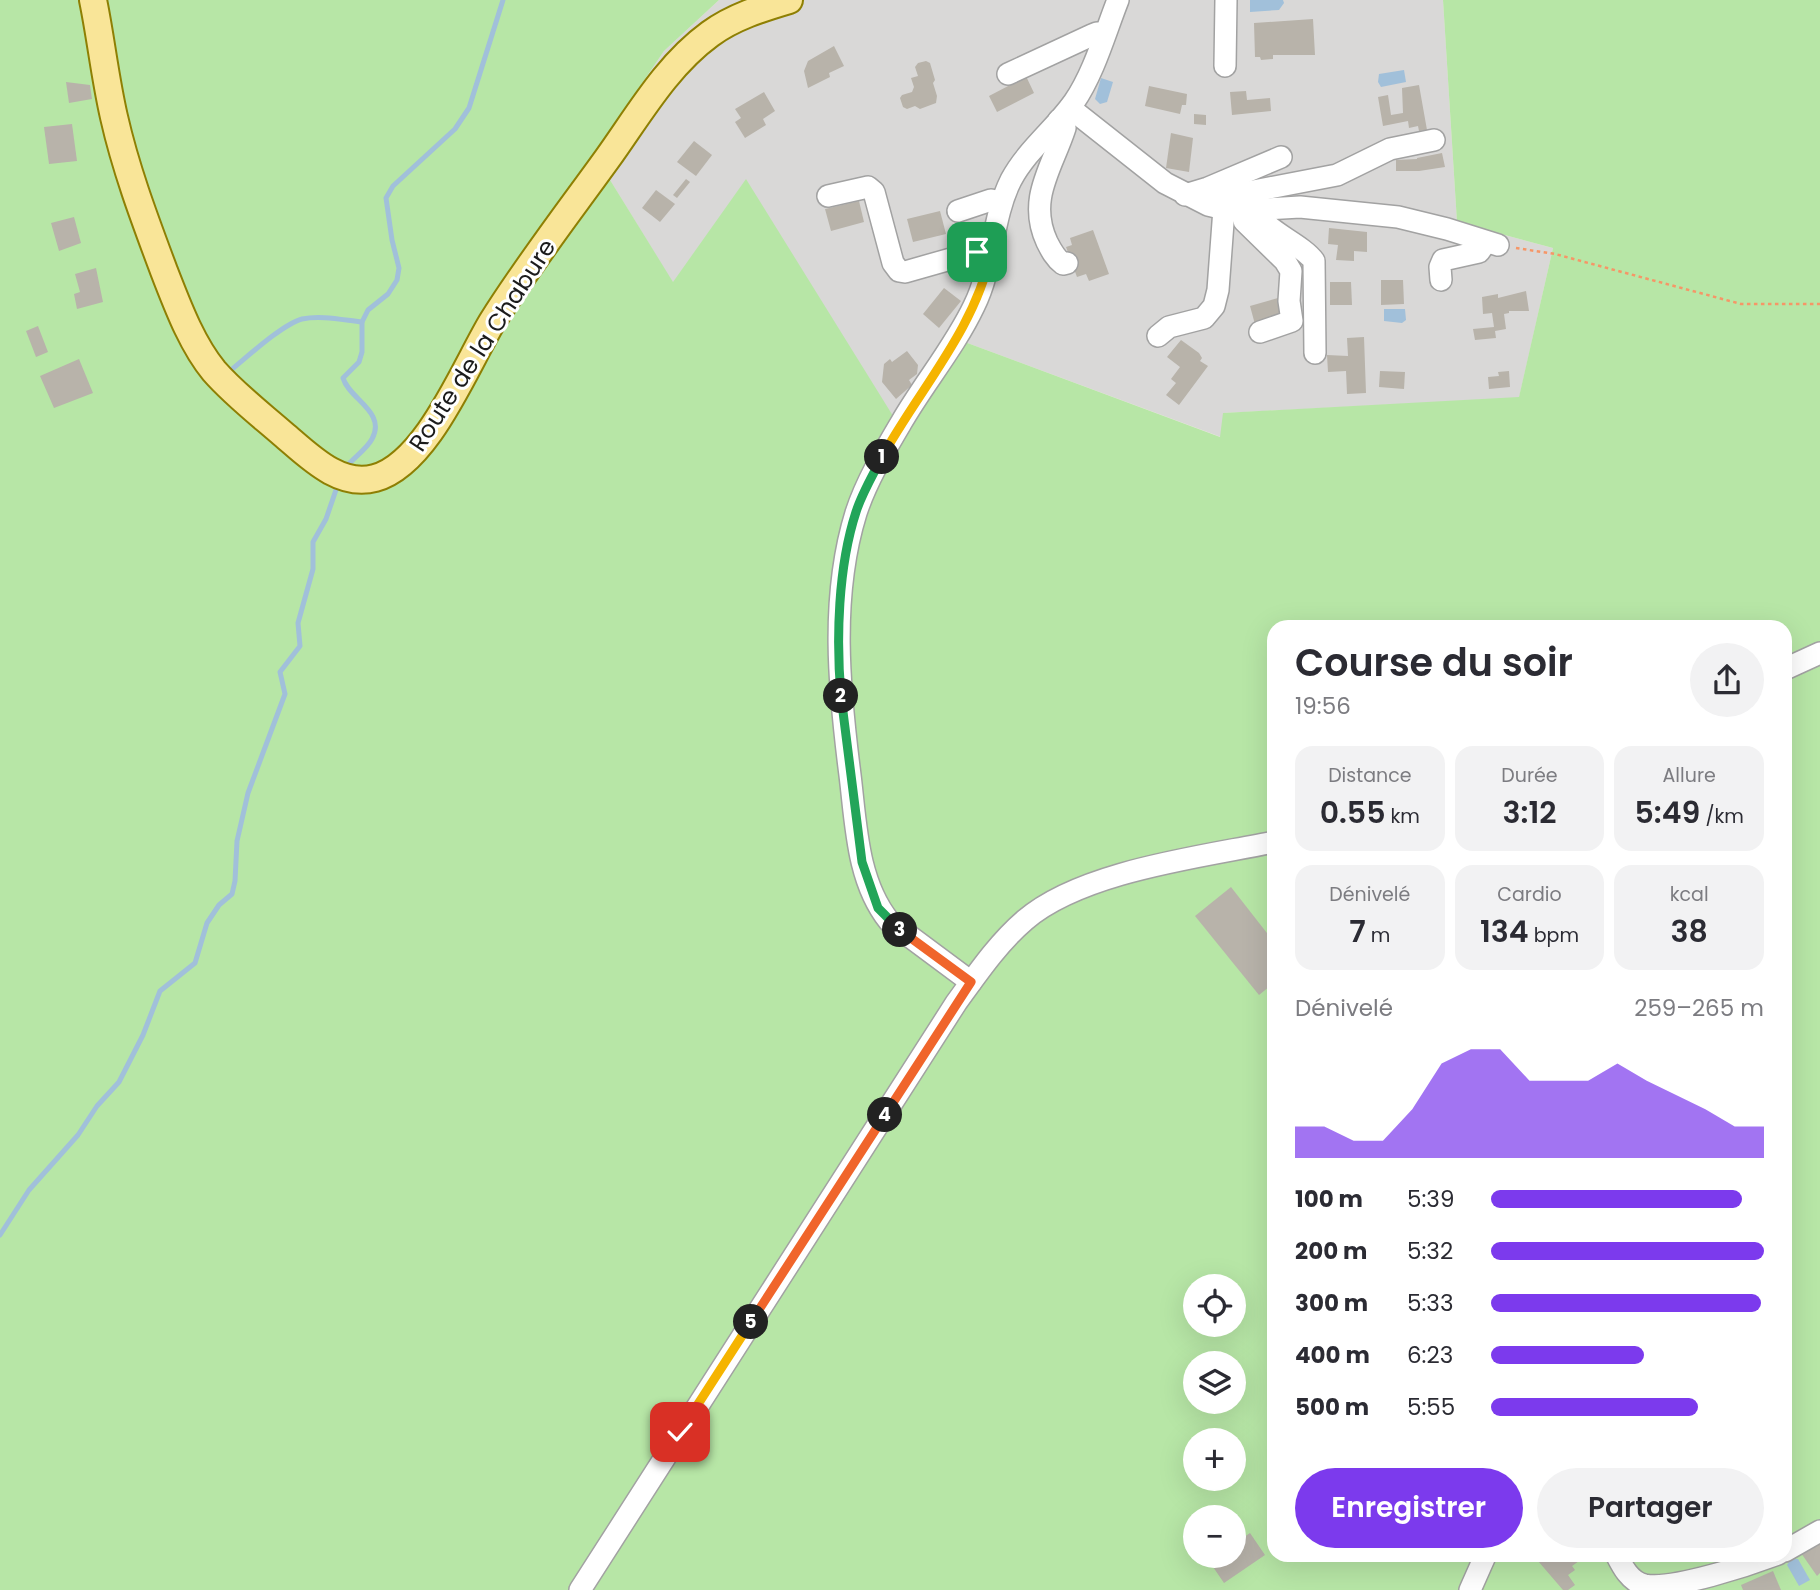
<!DOCTYPE html>
<html lang="fr">
<head>
<meta charset="utf-8">
<style>
	:root { --surface:#fff; --page:#f2f2f3; --text:#2b2b33; --muted:#7c7c81; --accent:#7c3aed }
	body { margin:0; font-family:Poppins,sans-serif; background:var(--page); color:var(--text); height:100vh; display:flex; flex-direction:column; font-size:26px; white-space:nowrap }
	* { box-sizing:border-box; margin:0 }
	p { font-size:23px; color:var(--muted) }
	.icon { flex:none; width:38px; height:38px; fill:none; stroke:currentColor; stroke-width:2; stroke-linecap:round; stroke-linejoin:round }
	.map { position:relative; flex:1; overflow:hidden }
	.panel { position:absolute; left:1267px; top:620px; width:525px; height:942px; display:flex; flex-direction:column; background:var(--surface); border-radius:21px; box-shadow:0 7px 28px #0002 }
	.panel>* { flex:none }
	.buttons { position:absolute; left:1183px; top:1274px; display:grid; gap:14px }
	.buttons a { display:grid; place-items:center; width:63px; height:63px; border-radius:50%; background:var(--surface); box-shadow:0 7px 28px #0002; font-size:35px }
	.pin { position:absolute; display:grid; place-items:center; width:60px; height:60px; color:#fff; margin:-30px; border-radius:14px; box-shadow:0 4px 10px #0006 }
	.km { position:absolute; width:35px; height:35px; margin:-18px; border-radius:50%; background:#222; color:#fff; font-size:19px; line-height:35px; text-align:center }
	.round { display:grid; place-items:center; flex:none; width:74px; height:74px; border-radius:37px; background:var(--page) }
	.summary { display:flex; align-items:center; justify-content:space-between; height:119px; padding:0 28px }
	h1 { font-size:38px; font-weight:600; line-height:52px }
	.figures { display:grid; grid-template-columns:repeat(3,1fr); gap:10px; height:119px; padding:7px 28px }
	.figures div { display:grid; align-content:center; border-radius:18px; background:var(--page); text-align:center }
	.figures b { font-size:30px; font-weight:600 }
	.figures small { font-size:19px; font-weight:400 }
	.figures p { font-size:19px }
	.chart { height:196px; padding:14px 28px }
	.chart p { display:flex; justify-content:space-between }
	.chart svg { width:100%; height:126px; margin-top:7px; fill:var(--accent); opacity:.7 }
	.button { display:flex; gap:14px; margin-top:auto; padding:14px 28px }
	.button a { flex:1; height:80px; border-radius:42px; background:var(--accent); color:#fff; font-size:28px; font-weight:600; line-height:80px; text-align:center }
	.button a+a { background:var(--page); color:var(--text) }
	ul { padding:0 28px; list-style:none; font-size:23px }
	li { display:grid; grid-template-columns:112px 84px 1fr; align-items:center; height:52px }
	li i { height:18px; border-radius:9px; background:var(--accent) }
	.map>svg:first-child { display:block }
	.residential { fill:#d9d8d7 }
	.grass { fill:#b7e6a6; fill-rule:evenodd }
	.water { fill:#a1c0da }
	.lines { fill:none; stroke-linecap:round; stroke-linejoin:round }
	.stream { stroke:#a1c0da; stroke-width:5 }
	.building { fill:#b8b3aa }
	.minor-casing { stroke:#a2a2a2; stroke-width:24 }
	.major-casing { stroke:#8e7f03; stroke-width:30 }
	.path { stroke:#f69667; stroke-width:2.5; stroke-dasharray:3.5 3.5; stroke-linecap:butt }
	.minor { stroke:#fff; stroke-width:21 }
	.major { stroke:#f9e598; stroke-width:26 }
	.split-1-casing { stroke:#fff; stroke-width:14 }
	.split-2-casing { stroke:#fff; stroke-width:14 }
	.split-3-casing { stroke:#fff; stroke-width:14 }
	.split-4-casing { stroke:#fff; stroke-width:14 }
	.split-5-casing { stroke:#fff; stroke-width:14 }
	.split-6-casing { stroke:#fff; stroke-width:14 }
	.split-1 { stroke:#f5b400; stroke-width:9 }
	.split-2 { stroke:#22a559; stroke-width:9 }
	.split-3 { stroke:#22a559; stroke-width:9 }
	.split-4 { stroke:#f0652b; stroke-width:9 }
	.split-5 { stroke:#f0652b; stroke-width:9 }
	.split-6 { stroke:#f5b400; stroke-width:9 }
	.labels { text-anchor:middle; dominant-baseline:central; stroke-width:6; stroke-linejoin:round; paint-order:stroke }
	.street-label { font-size:24px; fill:#1b1b1b; stroke:#fff }
</style>
</head>
<body>
<div class="map">
<svg width="1820" height="1590" viewBox="0 0 1820 1590">
	<rect width="100%" height="100%" fill="#ecebe0"/>
	<path class="residential" d="M719,0H1443L1457,222L1553,248L1519,398L1224,413L1221,437L962,341L903,433L746,180L673,283L594,154L664,51Z"/>
	<path class="grass" d="M0,0H719L664,51L594,154L673,282L746,179L903,432L962,341L1220,437L1223,413L1519,397L1553,248L1457,222L1443,0H1820V1590H0ZM1274,626H1785V1554H1274ZM1195,1286H1234V1325H1195ZM1195,1363H1234V1402H1195ZM1195,1440H1234V1479H1195ZM1195,1517H1234V1556H1195Z"/>
	<g class="water">
		<path d="M1250,0H1283L1284,3L1279,10L1250,12Z"/>
		<path d="M1404,70L1406,82L1381,87L1378,82L1379,74Z"/>
		<path d="M1101,78L1113,82L1107,102L1100,104L1095,99Z"/>
		<path d="M1384,309H1405L1406,320L1402,323L1384,321Z"/>
		<path d="M1791,1559H1798L1810,1580L1799,1586L1787,1565Z"/>
	</g>
	<g class="lines">
		<g class="stream">
			<path d="M231,370C247,357 283,324 302,319C321,315 343,320 362,322"/>
			<path d="M345,468C353,458 366,450 372,439C387,412 349,399 343,378L359,362L362,352V322L368,310L388,294L397,280L399,268L392,240L386,198L393,186L455,129L469,108L503,0"/>
			<path d="M0,1235L29,1190L78,1135L97,1106L119,1082L143,1035L160,991L195,963L207,923L219,905L232,894L235,881L237,841L248,793L285,694L280,672L300,646L298,623L313,569V542L326,519L337,487"/>
		</g>
	</g>
	<g class="building">
		<path d="M1313,19L1315,55H1273V59L1261,60L1260,57H1255L1254,23Z"/>
		<path d="M834,46L844,66L829,73L830,77L808,88L804,71L808,61Z"/>
		<path d="M926,61L930,63L935,80L933,83L937,96L936,103L920,109L915,106L907,109L903,107L900,98L902,95L912,92L914,87L911,78L918,76L915,67L918,63Z"/>
		<path d="M1025,74L1034,93L997,112L989,96L1012,84L1010,81Z"/>
		<path d="M66,82L90,85L92,99L69,103Z"/>
		<path d="M1419,85L1427,130L1419,131L1418,126L1409,128L1408,121L1383,126L1378,97L1388,95L1391,115L1403,113L1402,88Z"/>
		<path d="M1149,86L1187,94L1186,105H1182L1180,114L1145,106Z"/>
		<path d="M1246,91L1247,100L1270,98L1271,111L1232,115L1230,92Z"/>
		<path d="M764,92L775,111L763,119L766,125L745,138L735,122L741,118L735,109Z"/>
		<path d="M1194,114L1206,115V125L1194,124Z"/>
		<path d="M72,124L77,161L49,164L44,127Z"/>
		<path d="M1171,133L1193,138L1189,172L1166,168Z"/>
		<path d="M694,141L712,155L696,176L677,162Z"/>
		<path d="M1442,153L1445,167L1419,171H1396V160L1417,159V158Z"/>
		<path d="M686,179L690,182L677,198L673,195Z"/>
		<path d="M656,190L675,204L660,222L642,208Z"/>
		<path d="M859,201L864,222L831,231L825,209Z"/>
		<path d="M940,211L946,234L913,242L907,219Z"/>
		<path d="M74,217L81,243L59,251L51,223Z"/>
		<path d="M1329,228L1367,232V252L1354,251V261L1336,260L1338,245L1328,244Z"/>
		<path d="M1093,230L1109,274L1089,281L1086,274L1077,277L1066,247L1072,245L1070,238Z"/>
		<path d="M96,268L103,302L77,309L74,294L80,292L75,274Z"/>
		<path d="M1381,280H1403L1404,304L1381,305Z"/>
		<path d="M1330,282H1351L1352,305H1330Z"/>
		<path d="M944,288L961,301L939,328L923,314Z"/>
		<path d="M1526,291L1529,311H1509V313L1504,314L1506,329L1495,331L1496,338L1475,340L1473,329L1494,327L1492,313L1483,314L1482,297L1498,294V298Z"/>
		<path d="M1278,298L1284,318L1256,328L1250,306Z"/>
		<path d="M38,326L48,352L36,357L26,331Z"/>
		<path d="M1364,337L1366,393L1347,394L1346,371L1328,372L1327,355L1348,356L1347,338Z"/>
		<path d="M1181,340L1199,353L1202,358L1200,361L1208,366L1179,405L1166,395L1176,383L1171,379L1180,367L1167,357Z"/>
		<path d="M907,351L918,365L917,374L909,380L912,385L896,399L882,382L884,364L890,359L892,362Z"/>
		<path d="M79,359L93,393L54,408L40,376Z"/>
		<path d="M1380,371L1405,372L1404,389L1379,387Z"/>
		<path d="M1509,371L1510,387L1489,389L1488,377L1499,376L1498,372Z"/>
		<path d="M1231,887L1274,942V983L1259,995L1195,916Z"/>
		<path d="M1250,1533L1265,1555L1224,1583L1209,1561L1216,1556H1234V1544Z"/>
		<path d="M1820,1540V1573L1817,1576L1801,1553Z"/>
		<path d="M1532,1554H1552L1555,1558L1561,1554H1589L1572,1566L1575,1570L1568,1575L1575,1585L1568,1590H1563Z"/>
		<path d="M1773,1571L1781,1590H1743L1741,1585Z"/>
	</g>
	<g class="lines">
		<defs>
			<g id="minor">
				<path d="M1225,66L1226,0"/>
				<path d="M1008,74L1092,35L1097,33L1104,34"/>
				<path d="M1070,108L1165,183L1208,205L1233,211L1300,207L1398,217L1447,229L1498,245"/>
				<path d="M1059,120L1065,128C1052,168 1027,199 1047,242C1051,250 1055,258 1063,264L1067,263"/>
				<path d="M1185,195L1208,188L1281,157"/>
				<path d="M828,196L868,187L874,192L893,263L899,271L905,272L972,253H991"/>
				<path d="M1217,207L1224,198L1233,195L1337,175L1390,149L1434,140"/>
				<path d="M958,211L991,200L1001,202"/>
				<path d="M1242,211L1244,221L1285,261L1291,271L1289,301L1292,321L1260,332"/>
				<path d="M1258,211C1262,230 1301,243 1314,261L1315,353"/>
				<path d="M1441,280L1440,267L1443,260L1479,252L1486,242"/>
				<path d="M1158,336L1169,327L1204,318L1214,306L1218,290L1224,209"/>
				<path d="M1785,669L1820,653"/>
				<path d="M971,982L889,921C857,881 856,824 850,775C839,689 830,597 856,513C866,482 885,450 901,423C924,383 954,348 974,306C994,266 991,220 1011,180C1027,150 1055,129 1074,102C1094,73 1105,33 1118,0"/>
				<path d="M1785,1551L1820,1531"/>
				<path d="M1616,1554C1622,1566 1630,1582 1645,1585C1674,1590 1749,1565 1778,1554"/>
				<path d="M580,1590L956,1003C977,974 998,943 1025,920C1082,871 1201,857 1274,842"/>
				<path d="M1470,1590L1486,1554"/>
			</g>
			<path id="major" d="M93,0C101,39 105,78 114,117C126,170 145,220 164,271C177,304 191,343 214,371C234,394 260,414 283,434C308,455 339,488 375,478C427,464 465,367 492,322C527,266 568,213 607,159C638,116 666,66 710,34C733,17 762,8 789,0"/>
		</defs>
		<use href="#minor" class="minor-casing"/>
		<use href="#major" class="major-casing"/>
		<path class="path" d="M1516,248L1555,254L1741,304H1820"/>
		<use href="#minor" class="minor"/>
		<use href="#major" class="major"/>
	</g>
	<g class="lines">
		<defs>
			<path id="split-1" d="M882,457C919,390 975,329 991,253L977,252"/>
			<path id="split-2" d="M841,696C836,639 838,567 856,512C862,493 873,475 882,457"/>
			<path id="split-3" d="M841,696L862,862L878,908L900,930"/>
			<path id="split-4" d="M885,1115L971,982L900,930"/>
			<path id="split-5" d="M751,1322L885,1115"/>
			<path id="split-6" d="M680,1432L751,1322"/>
		</defs>
		<use href="#split-1" class="split-1-casing"/>
		<use href="#split-2" class="split-2-casing"/>
		<use href="#split-3" class="split-3-casing"/>
		<use href="#split-4" class="split-4-casing"/>
		<use href="#split-5" class="split-5-casing"/>
		<use href="#split-6" class="split-6-casing"/>
		<use href="#split-1" class="split-1"/>
		<use href="#split-2" class="split-2"/>
		<use href="#split-3" class="split-3"/>
		<use href="#split-4" class="split-4"/>
		<use href="#split-5" class="split-5"/>
		<use href="#split-6" class="split-6"/>
	</g>
	<g class="labels">
		<g class="street-label">
			<text transform="translate(482 345) rotate(-57)">Route de la Chabure</text>
		</g>
	</g>
</svg>
<div class="buttons">
<a><svg class="icon" aria-label="locate" viewBox="0 0 24 24"><circle cx="12" cy="12" r="6"/><path d="M12 2v4M12 18v4M2 12h4M18 12h4"/></svg></a>
<a><svg class="icon" aria-label="layers" viewBox="0 0 24 24"><path d="M12 4l9 5-9 5-9-5zM3 14l9 5 9-5"/></svg></a>
<a>+</a>
<a>−</a>
</div>
<div class="pin" style="left:977px;top:252px;background:#1e9e55"><svg class="icon" aria-label="arrive" viewBox="0 0 24 24"><path d="M6 21V4h12l-3 4 3 4H6"/></svg></div>
<div class="pin" style="left:680px;top:1432px;background:#d93025"><svg class="icon" aria-label="check" viewBox="0 0 24 24"><path d="M5 12l5 5 9-10"/></svg></div>
<b class="km" style="left:882px;top:457px">1</b>
<b class="km" style="left:841px;top:696px">2</b>
<b class="km" style="left:900px;top:930px">3</b>
<b class="km" style="left:885px;top:1115px">4</b>
<b class="km" style="left:751px;top:1322px">5</b>
<section class="panel">
<div class="summary"><div><h1>Course du soir</h1><p>19:56</p></div><a class="round"><svg class="icon" aria-label="share" viewBox="0 0 24 24"><path d="M12 15V3M7 8l5-5 5 5M5 13v7h14v-7"/></svg></a></div>
<div class="figures">
<div><p>Distance</p><b>0.55<small> km</small></b></div>
<div><p>Durée</p><b>3:12</b></div>
<div><p>Allure</p><b>5:49<small> /km</small></b></div>
</div>
<div class="figures">
<div><p>Dénivelé</p><b>7<small> m</small></b></div>
<div><p>Cardio</p><b>134<small> bpm</small></b></div>
<div><p>kcal</p><b>38</b></div>
</div>
<div class="chart"><p><span>Dénivelé</span>259–265 m</p>
<svg viewBox="0 0 160 44" preserveAspectRatio="none"><path d="M0 44V33L10 33L20 38L30 38L40 27L50 11L60 6L70 6L80 17L90 17L100 17L110 11L120 17L130 22L140 27L150 33L160 33V44z"/></svg>
</div>
<ul>
<li><b>100 m</b>5:39<i style="width:92%"></i></li>
<li><b>200 m</b>5:32<i style="width:100%"></i></li>
<li><b>300 m</b>5:33<i style="width:99%"></i></li>
<li><b>400 m</b>6:23<i style="width:56%"></i></li>
<li><b>500 m</b>5:55<i style="width:76%"></i></li>
</ul>
<div class="button"><a>Enregistrer</a><a>Partager</a></div>
</section>
</div>
</body>
</html>
